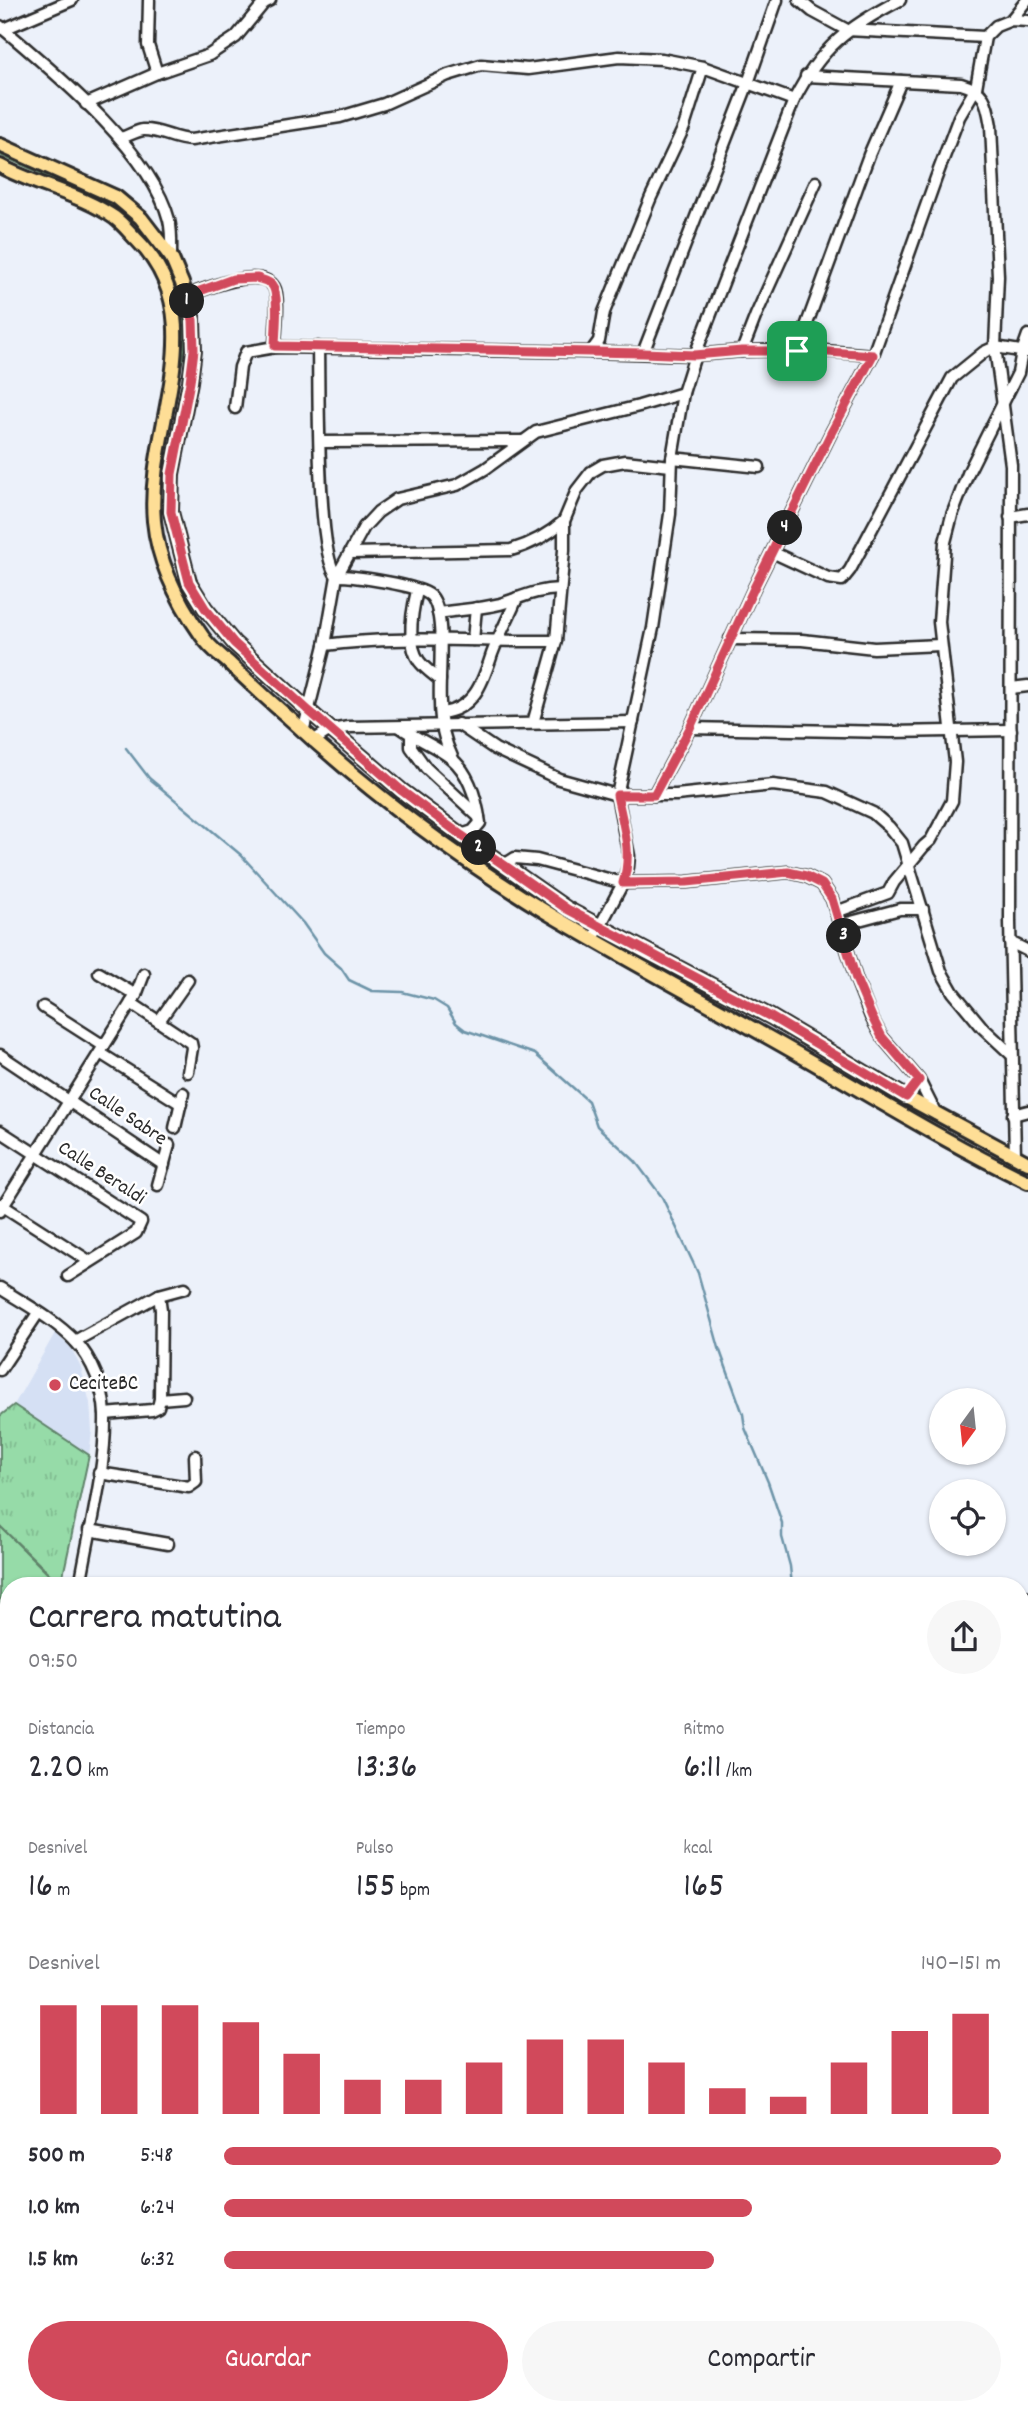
<!DOCTYPE html>
<html lang="es">
<head>
<meta charset="utf-8">
<style>
	:root { --surface:#fff; --page:#f7f7f7; --text:#2b2b33; --muted:#7c7c81; --accent:#d1495b }
	body { margin:0; font-family:Dekko,sans-serif; background:var(--page); color:var(--text); height:100vh; display:flex; flex-direction:column; font-size:26px; white-space:nowrap }
	* { box-sizing:border-box; margin:0 }
	p { font-size:23px; color:var(--muted) }
	.icon { flex:none; width:38px; height:38px; fill:none; stroke:currentColor; stroke-width:2; stroke-linecap:round; stroke-linejoin:round }
	.map { position:relative; flex:1; overflow:hidden }
	.details { position:absolute; left:0px; top:1577px; width:1029px; height:838px; display:flex; flex-direction:column; background:var(--surface); border-radius:28px 28px 0 0; box-shadow:0 2px 5px #0004 }
	.details>* { flex:none }
	.needle { width:46px; rotate:195deg }
	.buttons { position:absolute; left:929px; top:1388px; display:grid; gap:14px }
	.buttons a { display:grid; place-items:center; width:77px; height:77px; border-radius:50%; background:var(--surface); box-shadow:0 2px 5px #0004; font-size:35px }
	.pin { position:absolute; display:grid; place-items:center; width:60px; height:60px; color:#fff; margin:-30px; border-radius:14px; box-shadow:0 4px 10px #0006 }
	.km { position:absolute; width:35px; height:35px; margin:-18px; border-radius:50%; background:#222; color:#fff; font-size:19px; line-height:35px; text-align:center }
	.round { display:grid; place-items:center; flex:none; width:74px; height:74px; border-radius:37px; background:var(--page) }
	.head { display:flex; align-items:center; justify-content:space-between; height:119px; padding:0 28px }
	h1 { font-size:38px; font-weight:600; line-height:52px }
	.stats { display:grid; grid-template-columns:repeat(3,1fr); gap:10px; height:119px; padding:7px 28px }
	.stats div { display:grid; align-content:center }
	.stats b { font-size:35px; font-weight:600 }
	.stats small { font-size:19px; font-weight:400 }
	.stats p { font-size:19px }
	.chart { height:196px; padding:14px 28px }
	.chart p { display:flex; justify-content:space-between }
	.chart svg { width:100%; height:126px; margin-top:7px; stroke:var(--accent); stroke-width:6 }
	.cta { display:flex; gap:14px; margin-top:auto; padding:14px 28px }
	.cta a { flex:1; height:80px; border-radius:42px; background:var(--accent); color:#fff; font-size:28px; font-weight:600; line-height:80px; text-align:center }
	.cta a+a { background:var(--page); color:var(--text) }
	ul { padding:0 28px; list-style:none; font-size:23px }
	li { display:grid; grid-template-columns:112px 84px 1fr; align-items:center; height:52px }
	li i { height:18px; border-radius:9px; background:var(--accent) }
	.map>svg:first-child { display:block }
	.built { fill:#d5e0f4 }
	.grass { fill:#96dba8; stroke:#60836a; stroke-width:2 }
	.park { fill:url(#park-tufts); stroke:#60836a; stroke-width:2 }
	.lines { fill:none; stroke-linecap:round; stroke-linejoin:round }
	.stream { stroke:#6d94a8; stroke-width:2.5 }
	.minor-casing { stroke:#2b2b2b; stroke-width:15 }
	.major-casing { stroke:#2b2b2b; stroke-width:18 }
	.minor { stroke:#fff; stroke-width:10 }
	.major { stroke:#fede96; stroke-width:12 }
	.route-casing { stroke:#fff; stroke-width:14 }
	.route { stroke:#d1495b; stroke-width:9 }
	.poi-dot { fill:#d1495b; stroke:#fff; stroke-width:2.5 }
	.labels { text-anchor:middle; dominant-baseline:central; stroke-width:5; stroke-linejoin:round; paint-order:stroke }
	.street-label { font-size:21px; fill:#2b2b2b; stroke:#fff }
	.poi-label { font-size:21px; fill:#2b2b2b; stroke:#fff; text-anchor:start }
</style>
</head>
<body>
<div class="map">
<svg width="1028" height="2414" viewBox="0 0 1028 2414">
	<defs>
		<pattern id="park-tufts" width="24" height="20" patternUnits="userSpaceOnUse" patternTransform="scale(1.75)"><rect width="24" height="20" fill="#96dba8"/><path d="M3 7l-1-3M5 7V3M7 7l1-3M15 17l-1-3M17 17v-4M19 17l1-3" fill="none" stroke="#81bc91"/></pattern>
	</defs>
	<rect width="100%" height="100%" fill="#ecf1fa"/>
	<filter id="ink" filterUnits="userSpaceOnUse"><feTurbulence type="fractalNoise" baseFrequency=".0143" numOctaves="2"/><feDisplacementMap in="SourceGraphic" scale="14" xChannelSelector="R" yChannelSelector="G"/><feConvolveMatrix kernelMatrix="1 2 1 2 8 2 1 2 1" color-interpolation-filters="sRGB"/></filter>
	<g filter="url(#ink)">
		<path class="built" d="M55,1333L71,1348L81,1368L90,1403L92,1431L89,1455L14,1405Z"/>
		<g class="grass">
			<path d="M0,148C57,174 128,194 162,251C170,266 174,286 180,302C185,316 188,354 180,366L179,313L160,255L134,221L118,209L101,200L0,155Z"/>
			<path d="M0,1526L59,1585L9,1586V1709L0,1717Z"/>
		</g>
		<path class="park" d="M14,1405L89,1455L61,1585L0,1526V1416Z"/>
		<g class="lines">
			<g class="stream">
				<path d="M126,748L149,778L241,855L303,923L324,953L341,968L349,980L372,991L402,992L434,1000L447,1008L456,1023L465,1030L535,1054L588,1101L597,1126L635,1161L662,1197L698,1273L719,1348L743,1414L745,1428L768,1482L782,1523V1537L790,1566L792,1586"/>
				<path d="M0,2361L9,2359"/>
				<path d="M119,2406L123,2414"/>
				<path d="M585,2406L596,2414"/>
			</g>
			<defs>
				<g id="minor">
					<path d="M149,0L148,45L157,73"/>
					<path d="M799,0L812,11L847,30L985,37"/>
					<path d="M1011,20L1027,0"/>
					<path d="M0,26C53,71 151,151 169,220C172,232 171,245 171,257"/>
					<path d="M4,29L72,0"/>
					<path d="M806,76L961,84C986,91 987,103 991,126L998,276L995,347L1011,465L1010,922L1015,1156"/>
					<path d="M86,104L157,73L209,55L236,37L264,3L270,0"/>
					<path d="M121,138C128,136 136,131 143,130C160,129 174,140 191,140L340,117L384,104L448,75L481,65L528,69L619,57L662,59L703,67L794,100"/>
					<path d="M186,296C202,290 261,265 274,287C280,297 275,333 275,347"/>
					<path d="M318,347C319,384 316,556 337,576C353,576 420,585 431,596C447,614 438,678 440,702C440,723 444,741 453,759"/>
					<path d="M742,351L756,315L816,182"/>
					<path d="M797,351L869,155L901,81"/>
					<path d="M591,352L599,341L604,312L651,197L684,127L703,67"/>
					<path d="M643,353L748,83L777,0"/>
					<path d="M235,408L240,367L246,352L275,347L591,352L695,355L742,351L813,350L873,355"/>
					<path d="M321,442L522,441"/>
					<path d="M672,458L759,467"/>
					<path d="M1010,517L1028,514"/>
					<path d="M772,552L828,578L842,580L850,570L952,378L984,352L995,347L1027,352"/>
					<path d="M350,553L511,550C532,544 548,535 564,521"/>
					<path d="M417,591C412,611 406,642 419,661C425,669 433,674 440,680"/>
					<path d="M438,613C458,610 479,609 500,604C523,597 534,590 560,589"/>
					<path d="M730,639L802,640L874,648L940,645"/>
					<path d="M473,640L476,608"/>
					<path d="M325,645C401,635 479,642 556,641"/>
					<path d="M1011,688L1028,686"/>
					<path d="M441,713C475,709 483,681 492,654C499,635 509,617 517,598"/>
					<path d="M533,723L556,641L564,550V521L577,490L591,472L603,465L625,461L671,466"/>
					<path d="M458,724L495,749L559,779L617,795H676L773,785L827,792L873,813L889,827L902,843L941,971L953,992L982,1027L1012,1055"/>
					<path d="M400,727C416,739 437,746 452,759C470,774 477,802 480,823L473,831L461,835"/>
					<path d="M690,728L890,732L1011,730"/>
					<path d="M303,732L325,645L337,576L364,527L378,512L397,499L457,485L485,469L536,432L639,406L683,393"/>
					<path d="M411,735V747L426,768L479,817"/>
					<path d="M313,741L330,730L349,727L633,722"/>
					<path d="M654,795L690,728L754,588L831,433L873,355L936,178L959,117L976,88L985,37L996,26L1011,20L1028,21"/>
					<path d="M504,865L515,858L537,860L623,883L687,882L788,872L806,876L822,884L832,899L856,979L871,1017L882,1037L919,1080L936,1114"/>
					<path d="M836,912L888,893L894,882L924,846L931,840L952,801L955,762L939,622L945,542L952,515L969,471L1018,373L1022,352L1028,335"/>
					<path d="M840,925L900,909H923"/>
					<path d="M593,939L623,883L628,867L629,856L617,795L653,628L670,514L672,458L683,393L695,355L794,100C821,47 848,27 900,0"/>
					<path d="M1010,942L1028,951"/>
					<path d="M99,973L136,995"/>
					<path d="M131,1003L191,1043L192,1048L188,1072"/>
					<path d="M43,1007L104,1046"/>
					<path d="M159,1021L188,980"/>
					<path d="M100,1053L181,1104"/>
					<path d="M0,1055L164,1165"/>
					<path d="M1013,1115L1028,1111"/>
					<path d="M175,1128L183,1093"/>
					<path d="M0,1131L141,1222L136,1233L68,1276"/>
					<path d="M158,1185L169,1145"/>
					<path d="M0,1204L89,1261"/>
					<path d="M0,1211L136,995L144,974"/>
					<path d="M0,1288C25,1304 54,1319 75,1341C93,1360 104,1389 105,1415C106,1470 89,1531 80,1586"/>
					<path d="M75,1341L159,1295L185,1288"/>
					<path d="M0,1370L38,1313"/>
					<path d="M160,1399L184,1397"/>
					<path d="M105,1414L152,1410L158,1407L160,1399L161,1310L159,1295"/>
					<path d="M99,1473L189,1487L196,1482L195,1456"/>
					<path d="M89,1530L168,1544"/>
					<path d="M1020,1596L1028,1597"/>
					<path d="M0,1741L9,1732"/>
					<path d="M0,1808L9,1820"/>
					<path d="M0,2095L9,2114"/>
					<path d="M0,2169H9"/>
					<path d="M0,2230L9,2214"/>
					<path d="M1020,2275L1028,2273"/>
					<path d="M0,2347L9,2342"/>
					<path d="M1020,2379L1028,2391"/>
					<path d="M1020,2414L1028,2405"/>
				</g>
				<g id="major">
					<path d="M0,145L116,197L141,218L171,257L182,283L193,320L194,350L190,382L172,474L171,512L189,582L205,608L234,643L309,711L402,791L461,835L567,909L771,1017L906,1097L1028,1163"/>
					<path d="M0,166C37,186 81,194 115,218C123,224 130,233 137,240C217,320 145,428 154,521C158,563 178,602 202,636C209,647 220,655 230,664C249,682 268,700 288,717C367,790 454,856 546,912C618,955 693,995 766,1036C854,1085 938,1139 1028,1182"/>
				</g>
			</defs>
			<use href="#minor" class="minor-casing"/>
			<use href="#major" class="major-casing"/>
			<use href="#minor" class="minor"/>
			<use href="#major" class="major"/>
		</g>
	</g>
	<g class="lines" filter="url(#ink)">
		<defs>
			<path id="route" d="M257,278C262,280 269,281 272,285C280,294 275,334 275,346L643,353L695,355L742,351H813L873,355L831,433L754,588L690,728L654,795H617C623,825 633,853 623,883L687,882L788,872L806,876L822,884L832,899L856,979L872,1017L882,1037L919,1080L906,1097L771,1017L567,909L461,835L402,791L309,711L234,643L205,608L189,582L171,512L172,474L190,382L194,350L193,320L186,296L233,279Z"/>
		</defs>
		<use href="#route" class="route-casing"/>
		<use href="#route" class="route"/>
	</g>
	<circle class="poi-dot" cx="55" cy="1385" r="7"/>
	<g class="labels">
		<g class="street-label">
			<text transform="translate(127 1117) rotate(34)">Calle Sabre</text>
			<text transform="translate(101 1174) rotate(33)">Calle Beraldi</text>
		</g>
		<g class="poi-label">
			<text x="69" y="1385">CeciteBC</text>
		</g>
	</g>
</svg>
<div class="buttons">
<a><svg class="needle" viewBox="-14 -14 28 28"><path d="M0-13l5 13h-10z" fill="#e53935"/><path d="M0 13l5-13h-10z" fill="#7c7c81"/></svg></a>
<a><svg class="icon" aria-label="locate" viewBox="0 0 24 24"><circle cx="12" cy="12" r="6"/><path d="M12 2v4M12 18v4M2 12h4M18 12h4"/></svg></a>
</div>
<div class="pin" style="left:797px;top:351px;background:#1e9e55"><svg class="icon" aria-label="arrive" viewBox="0 0 24 24"><path d="M6 21V4h12l-3 4 3 4H6"/></svg></div>
<b class="km" style="left:187px;top:301px">1</b>
<b class="km" style="left:479px;top:848px">2</b>
<b class="km" style="left:844px;top:936px">3</b>
<b class="km" style="left:785px;top:528px">4</b>
<section class="details">
<div class="head"><div><h1>Carrera matutina</h1><p>09:50</p></div><a class="round"><svg class="icon" aria-label="share" viewBox="0 0 24 24"><path d="M12 15V3M7 8l5-5 5 5M5 13v7h14v-7"/></svg></a></div>
<div class="stats">
<div><p>Distancia</p><b>2.20<small> km</small></b></div>
<div><p>Tiempo</p><b>13:36</b></div>
<div><p>Ritmo</p><b>6:11<small> /km</small></b></div>
</div>
<div class="stats">
<div><p>Desnivel</p><b>16<small> m</small></b></div>
<div><p>Pulso</p><b>155<small> bpm</small></b></div>
<div><p>kcal</p><b>165</b></div>
</div>
<div class="chart"><p><span>Desnivel</span>140–151 m</p>
<svg viewBox="0 0 160 44" preserveAspectRatio="none"><path d="M5 44V6M15 44V6M25 44V6M35 44V12M45 44V23M55 44V32M65 44V32M75 44V26M85 44V18M95 44V18M105 44V26M115 44V35M125 44V38M135 44V26M145 44V15M155 44V9"/></svg>
</div>
<ul>
<li><b>500 m</b>5:48<i style="width:100%"></i></li>
<li><b>1.0 km</b>6:24<i style="width:68%"></i></li>
<li><b>1.5 km</b>6:32<i style="width:63%"></i></li>
</ul>
<div class="cta"><a>Guardar</a><a>Compartir</a></div>
</section>
</div>
</body>
</html>
